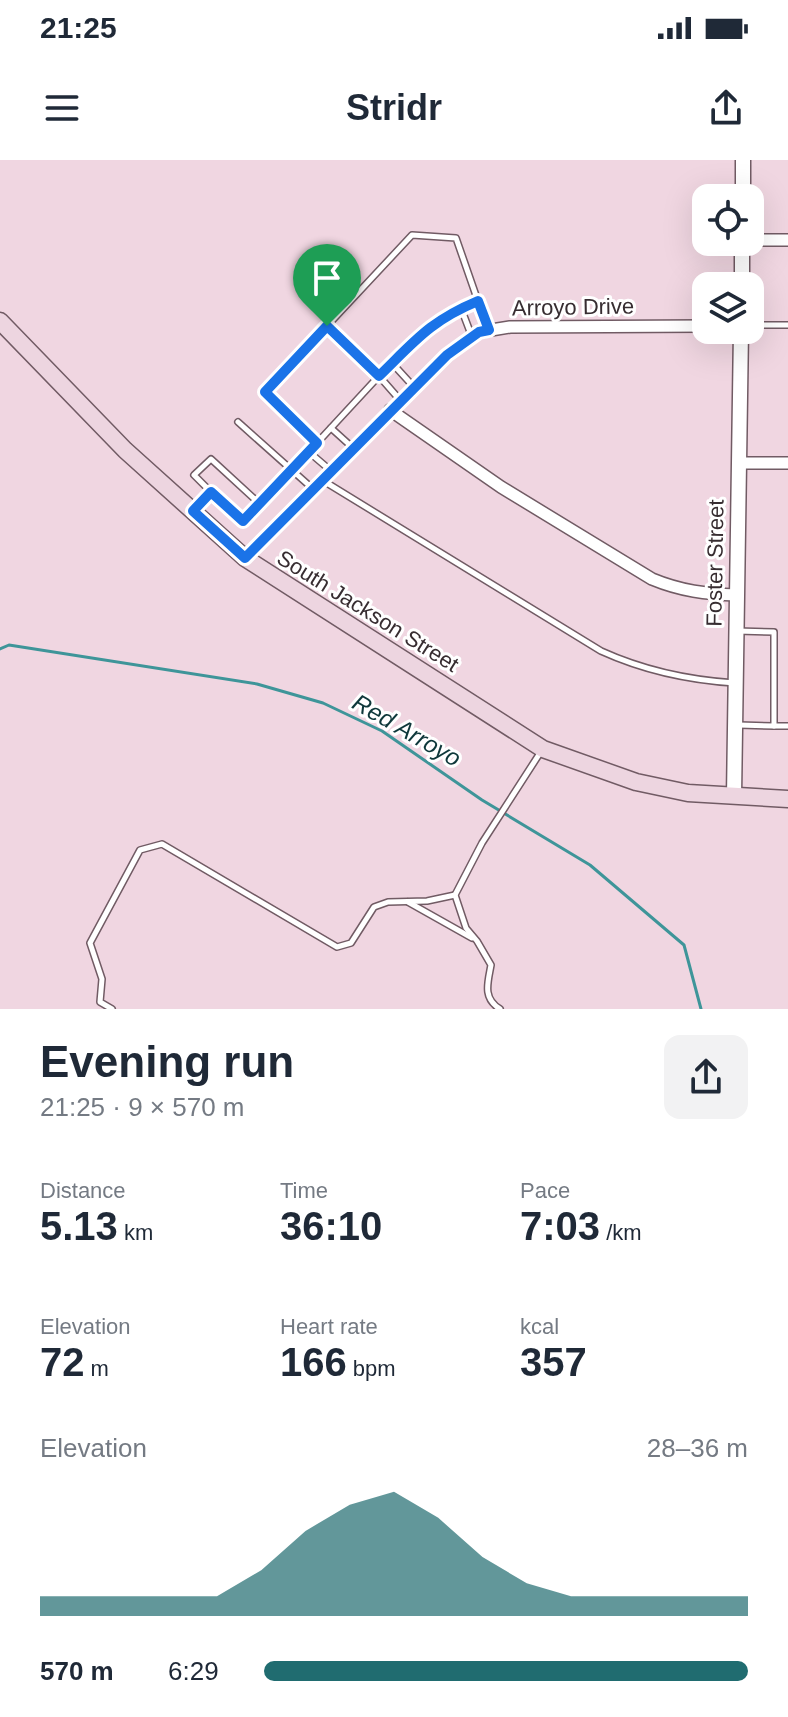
<!DOCTYPE html>
<html lang="en">
<head>
<meta charset="utf-8">
<style>
	:root { --surface:#fff; --page:#f2f2f3; --text:#1f2937; --muted:#747a83; --accent:#206c70 }
	body { margin:0; font-family:Helvetica,sans-serif; background:var(--page); color:var(--text); height:100vh; display:flex; flex-direction:column; font-size:30px; white-space:nowrap }
	* { box-sizing:border-box; margin:0 }
	p { font-size:26px; color:var(--muted) }
	.icon { flex:none; width:44px; height:44px; fill:none; stroke:currentColor; stroke-width:2; stroke-linecap:round; stroke-linejoin:round }
	.map { position:relative; height:849px; overflow:hidden }
	.drawer { display:flex; flex-direction:column; background:var(--surface); flex:1 }
	.drawer>* { flex:none }
	.controls { position:absolute; left:692px; top:24px; display:grid; gap:16px }
	.controls a { display:grid; place-items:center; width:72px; height:72px; border-radius:16px; background:var(--surface); box-shadow:0 8px 32px #0002; font-size:40px }
	.pin { position:absolute; display:grid; place-items:center; width:68px; height:68px; color:#fff; margin:-82px -34px; border-radius:50% 50% 50% 0; rotate:-45deg; box-shadow:0 0 8px #0007 }
	.pin .icon { rotate:45deg }
	.round { display:grid; place-items:center; flex:none; width:84px; height:84px; border-radius:16px; background:var(--page) }
	.overview { display:flex; align-items:center; justify-content:space-between; height:136px; padding:0 40px }
	h1 { font-size:44px; font-weight:700; line-height:60px }
	.metrics { display:grid; grid-template-columns:repeat(3,1fr); gap:12px; height:136px; padding:8px 40px }
	.metrics div { display:grid; align-content:center }
	.metrics b { font-size:40px; font-weight:700 }
	.metrics small { font-size:22px; font-weight:400 }
	.metrics p { font-size:22px }
	.chart { height:224px; padding:16px 40px }
	.chart p { display:flex; justify-content:space-between }
	.chart svg { width:100%; height:144px; margin-top:8px; fill:var(--accent); opacity:.7 }
	ul { padding:0 40px; list-style:none; font-size:26px }
	li { display:grid; grid-template-columns:128px 96px 1fr; align-items:center; height:60px }
	li i { height:20px; border-radius:10px; background:var(--accent) }
	.status { display:flex; justify-content:space-between; align-items:center; height:56px; padding:0 40px; background:var(--surface); direction:ltr }
	.status svg { height:22px; fill:currentColor }
	header { display:flex; justify-content:space-between; align-items:center; height:104px; padding:0 40px; background:var(--surface); font-size:36px; font-weight:700 }
	.map>svg:first-child { display:block }
	.lines { fill:none; stroke-linecap:round; stroke-linejoin:round }
	.stream { stroke:#3e9599; stroke-width:3 }
	.service-casing { stroke:#715b64; stroke-width:8 }
	.minor-casing { stroke:#715b64; stroke-width:14 }
	.tertiary-casing { stroke:#715b64; stroke-width:17 }
	.secondary-casing { stroke:#715b64; stroke-width:19 }
	.service { stroke:#fff; stroke-width:5 }
	.minor { stroke:#fff; stroke-width:11 }
	.tertiary { stroke:#fff; stroke-width:14 }
	.secondary { stroke:#edd5e0; stroke-width:16 }
	.route-casing { stroke:#fff; stroke-width:16 }
	.route { stroke:#1a73e8; stroke-width:10 }
	.labels { text-anchor:middle; dominant-baseline:central; stroke-width:6; stroke-linejoin:round; paint-order:stroke }
	.street-label { font-size:22px; fill:#372d31; stroke:#fff }
	.water-label { font-size:24px; font-style:italic; fill:#0e373a; stroke:#fff }
</style>
</head>
<body>
<div class="status"><b>21:25</b><svg viewBox="0 0 49 12"><path d="M0 12V9h3v3zM5 12V6h3v6zM10 12V3h3v9zM15 12V0h3v12zM26 1h20v11H26zM47 4h2v5h-2z"/></svg></div>
<header><svg class="icon" aria-label="menu" viewBox="0 0 24 24"><path d="M4 6h16M4 12h16M4 18h16"/></svg>Stridr<svg class="icon" aria-label="share" viewBox="0 0 24 24"><path d="M12 15V3M7 8l5-5 5 5M5 13v7h14v-7"/></svg></header>
<div class="map">
<svg width="788" height="849" viewBox="0 0 788 849">
	<rect width="100%" height="100%" fill="#f0d6e1"/>
	<g class="lines">
		<path class="stream" d="M0,489L9,485L257,524L323,543L382,571L482,640L590,705L684,785L701,849"/>
		<defs>
			<g id="service">
				<path d="M461,148L478,141"/>
				<path d="M750,165H788"/>
				<path d="M327,166L412,75L456,78L488,170"/>
				<path d="M392,203L379,216L400,240"/>
				<path d="M413,226L392,203L423,172L461,148L472,177"/>
				<path d="M238,262L312,328"/>
				<path d="M331,268L352,287"/>
				<path d="M309,292L317,283L265,232L327,166L379,216L317,283"/>
				<path d="M322,320L601,491C645,511 687,520 735,523"/>
				<path d="M260,344L309,292L330,310"/>
				<path d="M196,348L211,332L194,315L211,299L260,344L243,361L211,332"/>
				<path d="M737,471L774,472V566L739,565"/>
				<path d="M774,566H788"/>
				<path d="M408,742L472,778"/>
				<path d="M112,849L100,842L102,819L90,783L140,690L162,684L337,787L351,783L374,747L388,742L427,741L455,735"/>
				<path d="M500,849C482,838 488,822 491,805L477,781L466,768L455,735L482,683L540,593"/>
			</g>
			<g id="minor">
				<path d="M750,80H788"/>
				<path d="M390,250L501,327L652,419C681,431 706,434 737,435"/>
				<path d="M739,303H788"/>
				<path d="M245,398L447,195L479,172L510,167L706,166"/>
			</g>
			<g id="tertiary">
				<path d="M743,38V0"/>
				<path d="M742,126V82"/>
				<path d="M734,636L741,170"/>
			</g>
			<path id="secondary" d="M0,161L125,290L245,398L543,589L636,622L688,633L788,639"/>
		</defs>
		<use href="#service" class="service-casing"/>
		<use href="#minor" class="minor-casing"/>
		<use href="#tertiary" class="tertiary-casing"/>
		<use href="#secondary" class="secondary-casing"/>
		<use href="#service" class="service"/>
		<use href="#minor" class="minor"/>
		<use href="#tertiary" class="tertiary"/>
		<use href="#secondary" class="secondary"/>
	</g>
	<g class="lines">
		<defs>
			<path id="route" d="M478,141L489,170L479,172L447,195L245,398L193,351L211,332L243,361L317,283L265,232L327,166L379,216C415,181 430,161 478,141Z"/>
		</defs>
		<use href="#route" class="route-casing"/>
		<use href="#route" class="route"/>
	</g>
	<g class="labels">
		<g class="street-label">
			<text transform="translate(573 147) rotate(-1)">Arroyo Drive</text>
			<text transform="translate(715 403) rotate(-89)">Foster Street</text>
			<text transform="translate(368 451) rotate(32)">South Jackson Street</text>
		</g>
		<g class="water-label">
			<text transform="translate(407 570) rotate(30)">Red Arroyo</text>
		</g>
	</g>
</svg>
<div class="controls">
<a><svg class="icon" aria-label="locate" viewBox="0 0 24 24"><circle cx="12" cy="12" r="6"/><path d="M12 2v4M12 18v4M2 12h4M18 12h4"/></svg></a>
<a><svg class="icon" aria-label="layers" viewBox="0 0 24 24"><path d="M12 4l9 5-9 5-9-5zM3 14l9 5 9-5"/></svg></a>
</div>
<div class="pin" style="left:327px;top:166px;background:#1e9e55"><svg class="icon" aria-label="arrive" viewBox="0 0 24 24"><path d="M6 21V4h12l-3 4 3 4H6"/></svg></div>
</div>
<section class="drawer">
<div class="overview"><div><h1>Evening run</h1><p>21:25 · 9 × 570 m</p></div><a class="round"><svg class="icon" aria-label="share" viewBox="0 0 24 24"><path d="M12 15V3M7 8l5-5 5 5M5 13v7h14v-7"/></svg></a></div>
<div class="metrics">
<div><p>Distance</p><b>5.13<small> km</small></b></div>
<div><p>Time</p><b>36:10</b></div>
<div><p>Pace</p><b>7:03<small> /km</small></b></div>
</div>
<div class="metrics">
<div><p>Elevation</p><b>72<small> m</small></b></div>
<div><p>Heart rate</p><b>166<small> bpm</small></b></div>
<div><p>kcal</p><b>357</b></div>
</div>
<div class="chart"><p><span>Elevation</span>28–36 m</p>
<svg viewBox="0 0 160 44" preserveAspectRatio="none"><path d="M0 44V38L10 38L20 38L30 38L40 38L50 30L60 18L70 10L80 6L90 14L100 26L110 34L120 38L130 38L140 38L150 38L160 38V44z"/></svg>
</div>
<ul>
<li><b>570 m</b>6:29<i style="width:100%"></i></li>
</ul>
</section>
</body>
</html>
